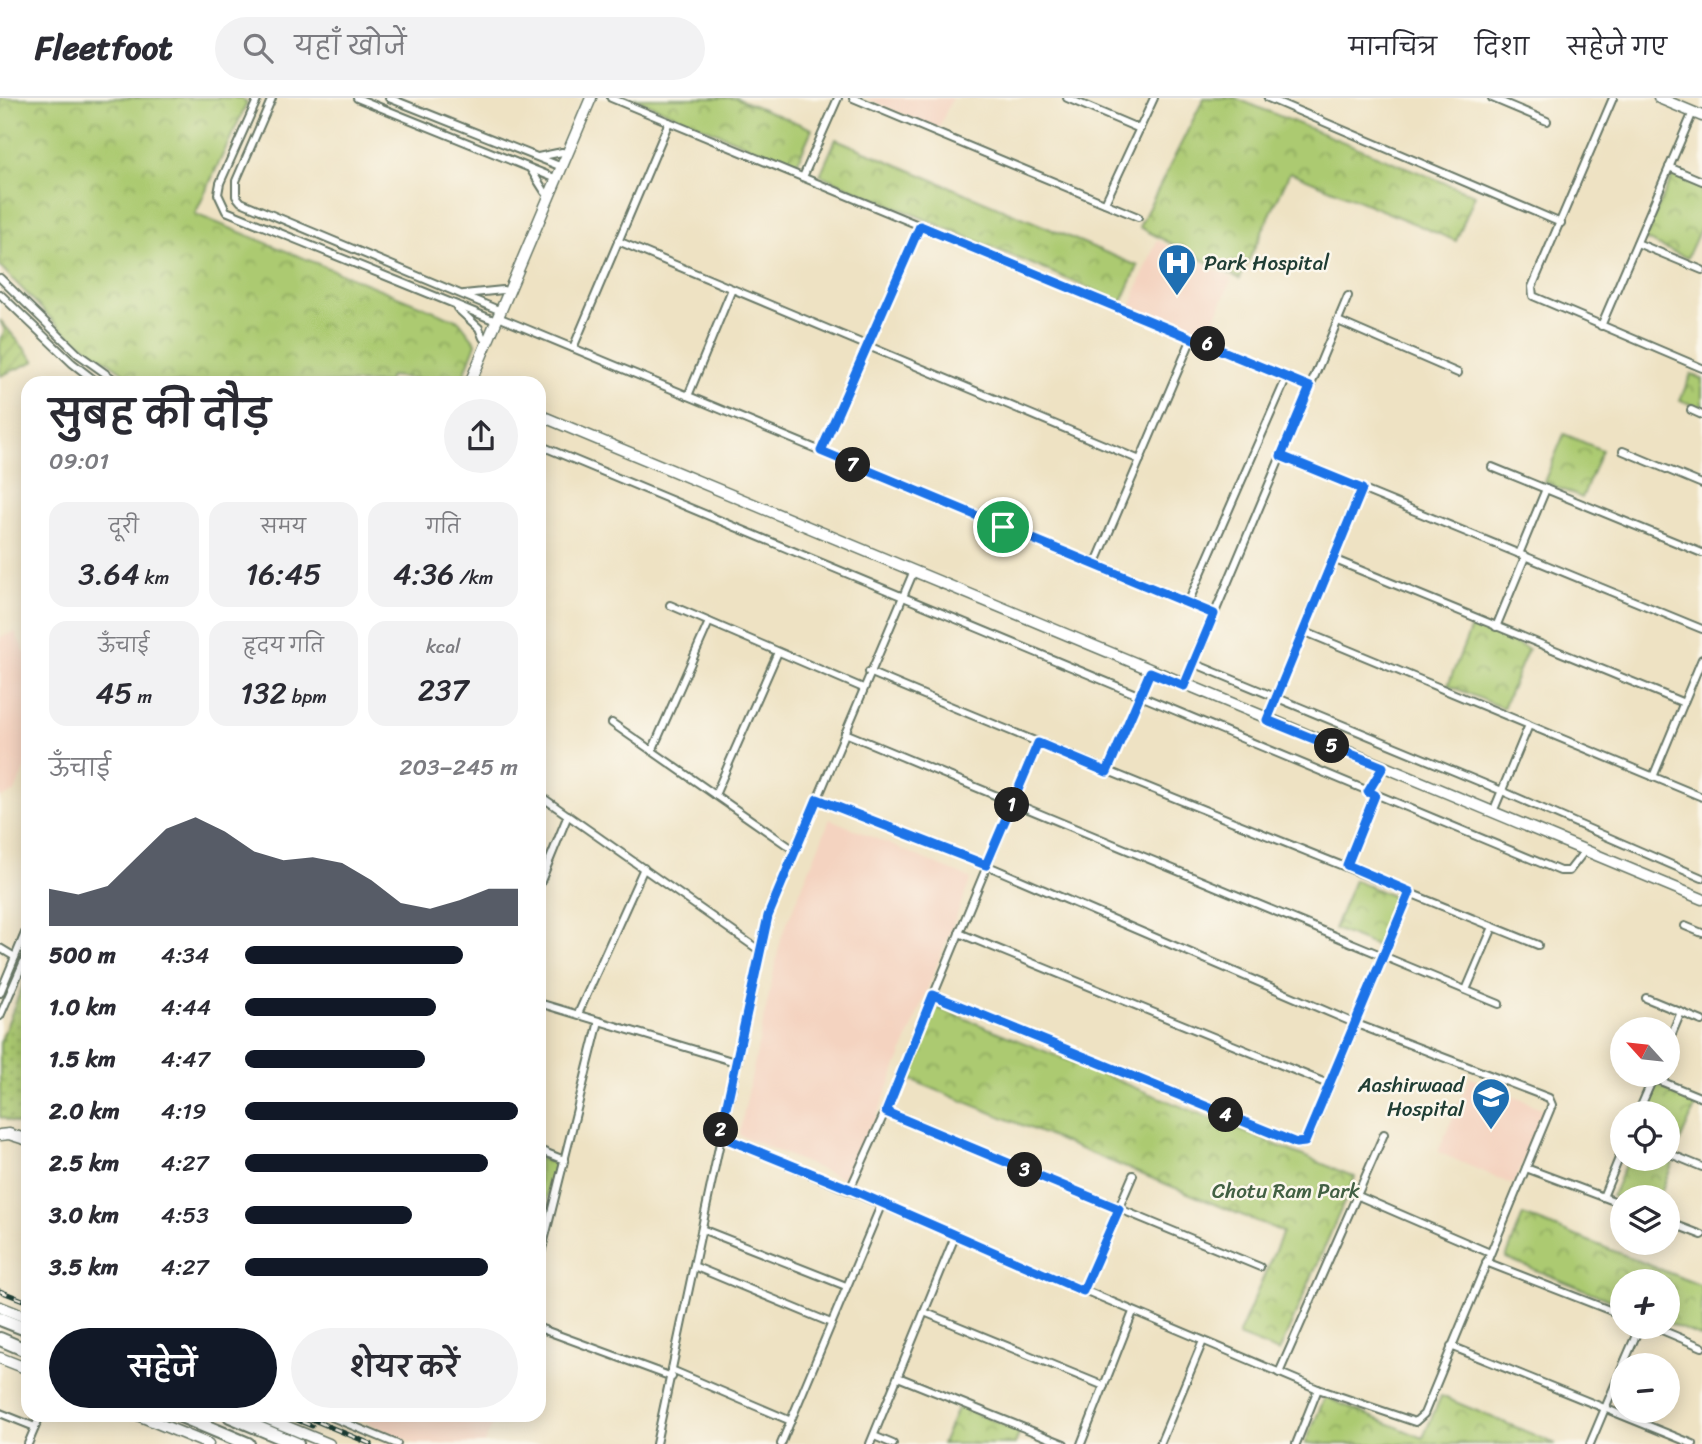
<!DOCTYPE html>
<html lang="hi">
<head>
<meta charset="utf-8">
<style>
	:root { --surface:#fff; --page:#f2f2f3; --text:#2b2b33; --muted:#7c7c81; --line:#e1e1e2; --accent:#111827 }
	body { margin:0; font-family:Sriracha,"Playpen Sans Deva",sans-serif; background:var(--page); color:var(--text); height:100vh; display:flex; flex-direction:column; font-size:26px; white-space:nowrap }
	* { box-sizing:border-box; margin:0 }
	p { font-size:23px; color:var(--muted) }
	.icon { flex:none; width:38px; height:38px; fill:none; stroke:currentColor; stroke-width:2; stroke-linecap:round; stroke-linejoin:round }
	.map { position:relative; flex:1; overflow:hidden }
	.sheet { position:absolute; left:21px; top:278px; width:525px; height:1046px; display:flex; flex-direction:column; background:var(--surface); border-radius:21px; box-shadow:0 4px 18px #0003 }
	.sheet>* { flex:none }
	.needle { width:46px; rotate:297deg }
	.controls { position:absolute; left:1610px; top:919px; display:grid; gap:14px }
	.controls a { display:grid; place-items:center; width:70px; height:70px; border-radius:50%; background:var(--surface); box-shadow:0 4px 18px #0003; font-size:35px }
	.pin { position:absolute; display:grid; place-items:center; width:60px; height:60px; color:#fff; margin:-30px; border:4px solid #fff; border-radius:50%; box-shadow:0 2px 7px #0007 }
	.km { position:absolute; width:35px; height:35px; margin:-18px; border-radius:50%; background:#222; color:#fff; font-size:19px; line-height:35px; text-align:center }
	.round { display:grid; place-items:center; flex:none; width:74px; height:74px; border-radius:37px; background:var(--page) }
	.overview { display:flex; align-items:center; justify-content:space-between; height:119px; padding:0 28px }
	h1 { font-size:38px; font-weight:600; line-height:52px }
	.stats { display:grid; grid-template-columns:repeat(3,1fr); gap:10px; height:119px; padding:7px 28px }
	.stats div { display:grid; align-content:center; border-radius:18px; background:var(--page); text-align:center }
	.stats b { font-size:30px; font-weight:600 }
	.stats small { font-size:19px; font-weight:400 }
	.stats p { font-size:19px }
	.chart { height:196px; padding:14px 28px }
	.chart p { display:flex; justify-content:space-between }
	.chart svg { width:100%; height:126px; margin-top:7px; fill:var(--accent); opacity:.7 }
	.primary-button { display:flex; gap:14px; margin-top:auto; padding:14px 28px }
	.primary-button a { flex:1; height:80px; border-radius:42px; background:var(--accent); color:#fff; font-size:28px; font-weight:600; line-height:80px; text-align:center }
	.primary-button a+a { background:var(--page); color:var(--text) }
	ul { padding:0 28px; list-style:none; font-size:23px }
	li { display:grid; grid-template-columns:112px 84px 1fr; align-items:center; height:52px }
	li i { height:18px; border-radius:9px; background:var(--accent) }
	header { display:flex; align-items:center; gap:42px; box-sizing:border-box; height:98px; padding:0 35px; background:var(--surface); border-bottom:2px solid var(--line) }
	header strong { font-size:33px }
	nav { display:flex; gap:38px; margin-inline-start:auto; font-size:24px }
	.search { width:490px; height:63px; background:var(--page); display:flex; align-items:center; gap:18px; box-sizing:border-box; padding:0 24px; border-radius:38px; color:var(--muted); font-size:26px }
	.map>svg:first-child { display:block }
	.built { fill:#f4d3c0 }
	.grass { fill:url(#grass-dots); stroke:#668452; stroke-width:2 }
	.park { fill:url(#park-crowns); stroke:#668452; stroke-width:2 }
	.garden { fill:url(#garden-furrows); stroke:#668452; stroke-width:2 }
	.lines { fill:none; stroke-linecap:round; stroke-linejoin:round }
	.street-casing { stroke:#677766; stroke-width:10 }
	.secondary-casing { stroke:#677766; stroke-width:13 }
	.highway-casing { stroke:#677766; stroke-width:16 }
	.street { stroke:#fff; stroke-width:6 }
	.secondary { stroke:#fff; stroke-width:10 }
	.highway { stroke:#fff; stroke-width:12 }
	.rail-casing { stroke:#1f3d34; stroke-width:5 }
	.rail { stroke:#fbf7ec; stroke-width:2.5; stroke-dasharray:8; stroke-linecap:butt }
	.route-casing { stroke:#fff; stroke-width:14 }
	.route { stroke:#1a73e8; stroke-width:9 }
	.labels { text-anchor:middle; dominant-baseline:central; stroke-width:5; stroke-linejoin:round; paint-order:stroke }
	.poi-label { font-size:21px; fill:#1f3d34; stroke:#fbf7ec; text-anchor:start }
	.park-label { font-size:21px; fill:#426043; stroke:#fbf7ec }
</style>
</head>
<body>
<header>
<strong>Fleetfoot</strong>
<div class="search"><svg class="icon" aria-label="search" viewBox="0 0 24 24"><circle cx="10" cy="10" r="6"/><path d="M15 15l6 6"/></svg>यहाँ खोजें</div>
<nav><a>मानचित्र</a><a>दिशा</a><a>सहेजे गए</a></nav>
</header>
<div class="map">
<svg width="1702" height="1346" viewBox="0 0 1702 1346">
	<defs>
		<pattern id="grass-dots" width="8" height="8" patternUnits="userSpaceOnUse" patternTransform="scale(1.75)"><rect width="8" height="8" fill="#acca71"/><path d="M2 2h.1M6 6h.1" fill="none" stroke="#8ba55e" stroke-width="1.8" stroke-linecap="round"/></pattern>
		<pattern id="park-crowns" width="20" height="18" patternUnits="userSpaceOnUse" patternTransform="scale(1.75)"><rect width="20" height="18" fill="#acca71"/><path d="M2 6a3 3 0 1 1 6 0M12 15a3 3 0 1 1 6 0" fill="none" stroke="#8ba55e"/></pattern>
		<pattern id="garden-furrows" width="10" height="10" patternUnits="userSpaceOnUse" patternTransform="scale(1.75)"><rect width="10" height="10" fill="#acca71"/><path d="M-1 1l2-2M0 10L10 0M9 11l2-2" fill="none" stroke="#8ba55e"/></pattern>
	</defs>
	<rect width="100%" height="100%" fill="#fbf7ec"/>
	<filter id="ink" filterUnits="userSpaceOnUse"><feTurbulence type="fractalNoise" baseFrequency=".0143" numOctaves="2"/><feDisplacementMap in="SourceGraphic" scale="14" xChannelSelector="R" yChannelSelector="G"/><feConvolveMatrix kernelMatrix="1 2 1 2 8 2 1 2 1" color-interpolation-filters="sRGB"/></filter>
	<filter id="wash" filterUnits="userSpaceOnUse"><feTurbulence type="fractalNoise" baseFrequency=".00686" numOctaves="4" result="noise"/><feDisplacementMap in="SourceGraphic" scale="28" xChannelSelector="R" yChannelSelector="G"/><feGaussianBlur stdDeviation="1.57" result="paint"/><feColorMatrix in="noise" values="0 0 0 0 0 0 0 0 0 0 0 0 0 0 0 0 0 1.4 0 .05"/><feComposite in="paint" operator="in"/></filter>
	<g filter="url(#wash)">
		<rect width="100%" height="100%" fill="#eee2c3"/>
		<g class="built">
			<path d="M865,0H952L938,32Z"/>
			<path d="M1157,142L1232,180L1206,241L1130,209Z"/>
			<path d="M15,534L28,560V663L15,694L0,700V539Z"/>
			<path d="M830,721L971,781L851,1084L739,1037L781,840Z"/>
			<path d="M1470,979L1545,1012L1513,1087L1438,1054Z"/>
			<path d="M353,1318H496L484,1346H415Z"/>
		</g>
		<path class="grass" d="M28,874V1030L0,1019V945Z"/>
		<g class="park">
			<path d="M0,0H241L247,5L195,116L459,223L476,245L461,285L390,278L387,285H138L61,231L0,168Z"/>
			<path d="M634,0H736L812,31L796,68Z"/>
			<path d="M1204,0H1235L1475,97L1456,143L1290,74L1240,181L1139,129Z"/>
			<path d="M836,41L1138,168L1122,204L820,77Z"/>
			<path d="M1673,77L1702,90V127L1687,160L1644,141Z"/>
			<path d="M1691,276L1702,281V311L1680,302Z"/>
			<path d="M1564,336L1602,352L1582,400L1544,384Z"/>
			<path d="M1472,527L1528,551L1503,610L1448,587Z"/>
			<path d="M1354,782L1399,801L1379,849L1334,831Z"/>
			<path d="M936,909L1355,1079L1279,1254L1238,1238L1283,1134L907,980Z"/>
			<path d="M1657,987L1697,1005L1675,1055L1668,1052V1015H1645Z"/>
			<path d="M539,1060L556,1065L539,1135Z"/>
			<path d="M1628,1060L1663,1061L1673,1065L1659,1099H1622V1103L1612,1098Z"/>
			<path d="M1523,1117L1702,1188V1239L1668,1225V1183H1622V1207L1506,1160Z"/>
			<path d="M1441,1298L1556,1346H1305L1325,1299L1423,1340Z"/>
			<path d="M958,1308L1020,1334L1015,1346H942Z"/>
		</g>
		<path class="garden" d="M0,222L35,263L0,278V241L5,233Z"/>
	</g>
	<g filter="url(#ink)">
		<g class="lines">
			<defs>
				<g id="street">
					<path d="M258,0L220,85L218,96L226,113L496,223"/>
					<path d="M272,0L236,83V98L241,104L501,213"/>
					<path d="M357,0L557,81"/>
					<path d="M389,0L562,69"/>
					<path d="M611,0L1310,289L1184,588"/>
					<path d="M853,0L1138,119"/>
					<path d="M1067,0L1140,31"/>
					<path d="M1268,0L1561,125"/>
					<path d="M1492,0L1547,23"/>
					<path d="M1613,0L1532,189L1533,198L1702,270"/>
					<path d="M538,59L562,54"/>
					<path d="M1669,69L1702,83"/>
					<path d="M531,72L545,94"/>
					<path d="M803,79L838,0"/>
					<path d="M1105,105L1154,0"/>
					<path d="M618,143L1140,362"/>
					<path d="M1637,145L1702,172"/>
					<path d="M0,180L78,256L119,285"/>
					<path d="M0,196L72,265L98,285"/>
					<path d="M464,196L503,192"/>
					<path d="M457,210L479,230L483,240"/>
					<path d="M498,219L1214,516"/>
					<path d="M1338,223L1458,275"/>
					<path d="M1601,228L1693,14"/>
					<path d="M573,250L669,24"/>
					<path d="M1310,289L1348,198"/>
					<path d="M688,298L732,191"/>
					<path d="M1691,312L1702,317"/>
					<path d="M539,347L1560,773H1569L1583,755"/>
					<path d="M821,353L920,128"/>
					<path d="M1623,353L1702,386"/>
					<path d="M1281,358L1702,531"/>
					<path d="M1492,369L1702,455"/>
					<path d="M1519,456L1546,391"/>
					<path d="M1333,461L1684,605"/>
					<path d="M1095,467L1192,240"/>
					<path d="M1188,505L1287,279"/>
					<path d="M670,507L863,590"/>
					<path d="M1496,529L1525,459"/>
					<path d="M1303,533L1702,699"/>
					<path d="M1193,565L1502,693L1702,780"/>
					<path d="M869,574C1091,668 1315,756 1538,847"/>
					<path d="M1267,622L1362,391"/>
					<path d="M612,625L794,752"/>
					<path d="M845,635L1499,906"/>
					<path d="M652,653L709,524"/>
					<path d="M1107,674L1150,574"/>
					<path d="M1653,679L1702,561"/>
					<path d="M1368,694L1383,669"/>
					<path d="M539,697L759,852"/>
					<path d="M715,697L778,554"/>
					<path d="M1493,714L1529,627"/>
					<path d="M1347,767L1375,697"/>
					<path d="M539,788L568,717"/>
					<path d="M1685,828L1702,835"/>
					<path d="M959,835L1328,986"/>
					<path d="M0,850L15,859"/>
					<path d="M1466,892L1493,829"/>
					<path d="M0,895L28,828"/>
					<path d="M933,897L1299,1046L1305,1044L1309,1038L1410,794"/>
					<path d="M1646,900L1702,923"/>
					<path d="M539,905L735,964"/>
					<path d="M578,916L644,770"/>
					<path d="M0,918L28,854"/>
					<path d="M1668,945L1681,914"/>
					<path d="M1653,980L1702,1000"/>
					<path d="M885,1014L1260,1169"/>
					<path d="M1638,1015L1654,978"/>
					<path d="M720,1038L1318,1291L1415,1324L1424,1316L1552,1007L1549,1000L1354,925L986,767L817,701"/>
					<path d="M539,1052L564,1062"/>
					<path d="M1668,1055L1702,1069"/>
					<path d="M1526,1070L1622,1106"/>
					<path d="M850,1091L885,1014L1038,645"/>
					<path d="M1356,1097L1490,1155"/>
					<path d="M1603,1099L1622,1053"/>
					<path d="M1668,1124L1702,1137"/>
					<path d="M704,1132L846,1188"/>
					<path d="M539,1163L599,923"/>
					<path d="M1486,1164L1622,1217"/>
					<path d="M696,1169L831,1225"/>
					<path d="M1083,1193L1133,1077"/>
					<path d="M924,1214L1104,1288"/>
					<path d="M1652,1228L1702,1249"/>
					<path d="M539,1230L672,1279"/>
					<path d="M1451,1248L1693,1346"/>
					<path d="M1623,1267L1640,1228"/>
					<path d="M674,1273L791,1323"/>
					<path d="M1279,1275L1384,1036"/>
					<path d="M898,1279L1064,1346"/>
					<path d="M0,1315L35,1329"/>
					<path d="M329,1318L397,1346"/>
					<path d="M874,1338L893,1346"/>
					<path d="M28,1346L40,1318"/>
					<path d="M656,1346L768,818L913,475"/>
					<path d="M781,1346L882,1105"/>
					<path d="M870,1346L956,1136"/>
					<path d="M1081,1346L1133,1214"/>
					<path d="M1160,1346L1203,1243"/>
					<path d="M1296,1346L1318,1291"/>
					<path d="M1590,1346L1622,1270"/>
				</g>
				<g id="secondary">
					<path d="M1659,0L1702,18"/>
					<path d="M470,285L591,0"/>
					<path d="M539,317C926,480 1313,643 1702,801"/>
					<path d="M0,1037L9,1036L28,1042"/>
					<path d="M0,1209L28,1220"/>
					<path d="M0,1260L28,1271"/>
					<path d="M140,1318L208,1346"/>
					<path d="M261,1318L329,1346"/>
				</g>
				<g id="highway">
					<path d="M0,1221L28,1232"/>
					<path d="M0,1241L28,1253"/>
					<path d="M181,1318L248,1346"/>
					<path d="M230,1318L297,1346"/>
				</g>
			</defs>
			<use href="#street" class="street-casing"/>
			<use href="#secondary" class="secondary-casing"/>
			<use href="#highway" class="highway-casing"/>
			<use href="#street" class="street"/>
			<use href="#secondary" class="secondary"/>
			<use href="#highway" class="highway"/>
			<defs>
				<g id="rail">
					<path d="M0,1193L28,1204"/>
					<path d="M287,1318L312,1328"/>
					<path d="M304,1318L371,1346"/>
				</g>
			</defs>
			<use href="#rail" class="rail-casing"/>
			<use href="#rail" class="rail"/>
		</g>
	</g>
	<g class="lines" filter="url(#ink)">
		<defs>
			<path id="route" d="M920,128L1310,289L1281,358L1362,391L1267,622L1383,669L1368,694L1375,697L1347,767L1410,794L1305,1044L1296,1045L933,897L886,1014L1119,1111L1083,1193L850,1091L720,1038L768,818L817,701L986,767L1038,645L1107,674L1150,574L1184,588L1214,516L821,353Z"/>
		</defs>
		<use href="#route" class="route-casing"/>
		<use href="#route" class="route"/>
	</g>
	<defs>
		<symbol id="hospital-pin" viewBox="-11 -11 22 30"><path d="M0 17L-7.5 6A9.5 9.5 0 1 1 7.5 6Z" fill="#1f6fb2" stroke="#fbf7ec"/><path d="M-5-5h3v3.5h4V-5h3V5h-3V1.5h-4V5h-3Z" fill="#fff"/></symbol>
		<symbol id="school-pin" viewBox="-11 -11 22 30"><path d="M0 17L-7.5 6A9.5 9.5 0 1 1 7.5 6Z" fill="#1f6fb2" stroke="#fbf7ec"/><path d="M0-5L7-2L0 1L-7-2ZM-4 1L0 2.5L4 1V4Q0 6-4 4Z" fill="#fff"/></symbol>
	</defs>
	<g fill-rule="evenodd">
		<use href="#hospital-pin" x="1155" y="143" width="44" height="60"/>
		<use href="#school-pin" x="1469" y="977" width="44" height="60"/>
	</g>
	<g class="labels">
		<g class="poi-label">
			<text x="1204" y="165">Park Hospital</text>
			<text x="1464" y="987" text-anchor="end">Aashirwaad<tspan x="1464" dy="24">Hospital</tspan></text>
		</g>
		<g class="park-label">
			<text x="1286" y="1093">Chotu Ram Park</text>
		</g>
	</g>
</svg>
<div class="controls">
<a><svg class="needle" viewBox="-14 -14 28 28"><path d="M0-13l5 13h-10z" fill="#e53935"/><path d="M0 13l5-13h-10z" fill="#7c7c81"/></svg></a>
<a><svg class="icon" aria-label="locate" viewBox="0 0 24 24"><circle cx="12" cy="12" r="6"/><path d="M12 2v4M12 18v4M2 12h4M18 12h4"/></svg></a>
<a><svg class="icon" aria-label="layers" viewBox="0 0 24 24"><path d="M12 4l9 5-9 5-9-5zM3 14l9 5 9-5"/></svg></a>
<a>+</a>
<a>−</a>
</div>
<div class="pin" style="left:1003px;top:429px;background:#1e9e55"><svg class="icon" aria-label="arrive" viewBox="0 0 24 24"><path d="M6 21V4h12l-3 4 3 4H6"/></svg></div>
<b class="km" style="left:1012px;top:707px">1</b>
<b class="km" style="left:721px;top:1032px">2</b>
<b class="km" style="left:1025px;top:1072px">3</b>
<b class="km" style="left:1226px;top:1017px">4</b>
<b class="km" style="left:1332px;top:648px">5</b>
<b class="km" style="left:1208px;top:246px">6</b>
<b class="km" style="left:853px;top:367px">7</b>
<section class="sheet">
<div class="overview"><div><h1>सुबह की दौड़</h1><p>09:01</p></div><a class="round"><svg class="icon" aria-label="share" viewBox="0 0 24 24"><path d="M12 15V3M7 8l5-5 5 5M5 13v7h14v-7"/></svg></a></div>
<div class="stats">
<div><p>दूरी</p><b>3.64<small> km</small></b></div>
<div><p>समय</p><b>16:45</b></div>
<div><p>गति</p><b>4:36<small> /km</small></b></div>
</div>
<div class="stats">
<div><p>ऊँचाई</p><b>45<small> m</small></b></div>
<div><p>हृदय गति</p><b>132<small> bpm</small></b></div>
<div><p>kcal</p><b>237</b></div>
</div>
<div class="chart"><p><span>ऊँचाई</span>203–245 m</p>
<svg viewBox="0 0 160 44" preserveAspectRatio="none"><path d="M0 44V31L10 33L20 30L30 20L40 10L50 6L60 11L70 18L80 21L90 20L100 22L110 28L120 36L130 38L140 35L150 31L160 31V44z"/></svg>
</div>
<ul>
<li><b>500 m</b>4:34<i style="width:80%"></i></li>
<li><b>1.0 km</b>4:44<i style="width:70%"></i></li>
<li><b>1.5 km</b>4:47<i style="width:66%"></i></li>
<li><b>2.0 km</b>4:19<i style="width:100%"></i></li>
<li><b>2.5 km</b>4:27<i style="width:89%"></i></li>
<li><b>3.0 km</b>4:53<i style="width:61%"></i></li>
<li><b>3.5 km</b>4:27<i style="width:89%"></i></li>
</ul>
<div class="primary-button"><a>सहेजें</a><a>शेयर करें</a></div>
</section>
</div>
</body>
</html>
